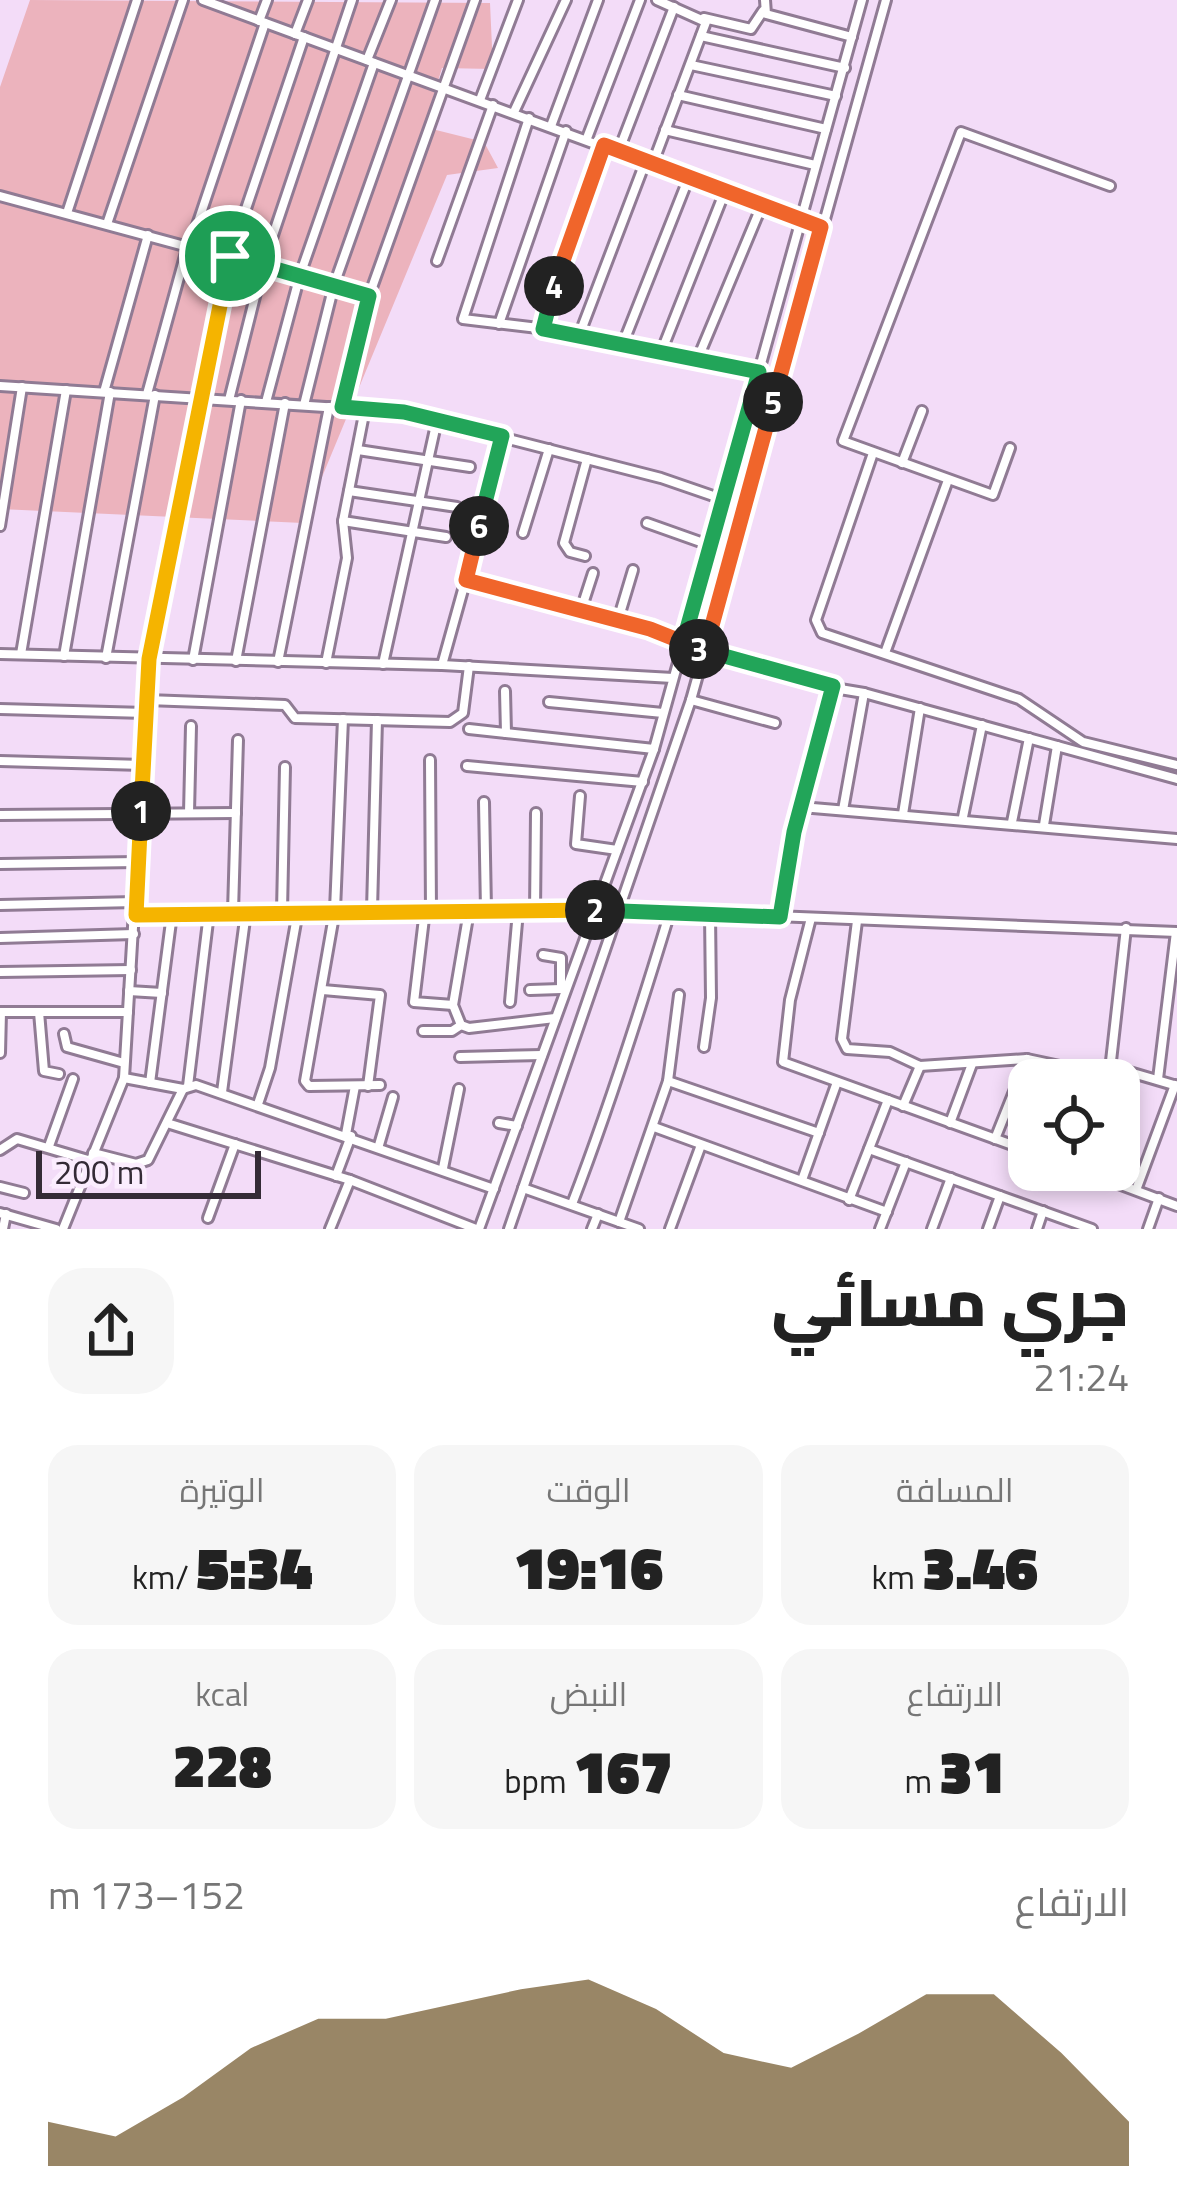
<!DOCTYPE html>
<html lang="ar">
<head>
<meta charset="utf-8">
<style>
	:root { --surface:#fff; --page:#f6f6f6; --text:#222; --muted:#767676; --accent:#6f5326 }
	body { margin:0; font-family:"Titillium Web",Cairo,sans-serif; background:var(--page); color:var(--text); direction:rtl; height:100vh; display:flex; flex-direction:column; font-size:45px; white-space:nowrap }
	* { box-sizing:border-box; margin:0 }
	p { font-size:39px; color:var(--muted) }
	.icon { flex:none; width:66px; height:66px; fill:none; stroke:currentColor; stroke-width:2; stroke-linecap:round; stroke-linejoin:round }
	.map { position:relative; height:1229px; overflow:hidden; direction:ltr }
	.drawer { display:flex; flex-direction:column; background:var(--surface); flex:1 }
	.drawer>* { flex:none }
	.buttons { position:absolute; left:1008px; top:1059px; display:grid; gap:24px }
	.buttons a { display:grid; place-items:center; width:132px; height:132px; border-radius:24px; background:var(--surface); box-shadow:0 6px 18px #0003; font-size:60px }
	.scale { position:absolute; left:36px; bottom:30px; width:225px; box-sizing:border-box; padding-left:12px; border:6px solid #342b36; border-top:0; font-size:33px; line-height:42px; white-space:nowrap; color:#342b36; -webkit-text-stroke:9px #fbedfe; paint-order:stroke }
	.pin { position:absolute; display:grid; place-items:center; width:102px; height:102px; color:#fff; margin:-51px; border:6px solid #fff; border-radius:50%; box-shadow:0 3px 12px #0007 }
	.km { position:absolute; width:60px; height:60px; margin:-30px; border-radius:50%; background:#222; color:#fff; font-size:33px; line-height:60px; text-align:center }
	.round { display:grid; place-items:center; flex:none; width:126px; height:126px; border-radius:36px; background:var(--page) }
	.head { display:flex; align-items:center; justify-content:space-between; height:204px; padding:0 48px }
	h1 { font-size:66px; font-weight:800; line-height:90px }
	.metrics { display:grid; grid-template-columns:repeat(3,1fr); gap:18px; height:204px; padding:12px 48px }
	.metrics div { display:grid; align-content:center; border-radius:30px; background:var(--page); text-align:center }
	.metrics b { font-size:60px; font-weight:800 }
	.metrics small { font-size:33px; font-weight:400 }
	.metrics p { font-size:33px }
	.chart { height:336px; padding:24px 48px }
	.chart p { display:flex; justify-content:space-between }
	.chart svg { width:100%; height:216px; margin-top:12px; fill:var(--accent); opacity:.7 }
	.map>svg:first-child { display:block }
	.grass { fill:#ecb3bd }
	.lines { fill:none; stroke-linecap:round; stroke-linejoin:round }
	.street-casing { stroke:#907b94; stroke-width:14 }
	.street { stroke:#fff; stroke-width:8 }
	.split-1-casing { stroke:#fff; stroke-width:24 }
	.split-2-casing { stroke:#fff; stroke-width:24 }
	.split-3-casing { stroke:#fff; stroke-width:24 }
	.split-4-casing { stroke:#fff; stroke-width:24 }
	.split-5-casing { stroke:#fff; stroke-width:24 }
	.split-6-casing { stroke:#fff; stroke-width:24 }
	.split-7-casing { stroke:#fff; stroke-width:24 }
	.split-1 { stroke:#f5b400; stroke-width:15 }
	.split-2 { stroke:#f5b400; stroke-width:15 }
	.split-3 { stroke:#22a559; stroke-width:15 }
	.split-4 { stroke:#22a559; stroke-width:15 }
	.split-5 { stroke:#f0652b; stroke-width:15 }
	.split-6 { stroke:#f0652b; stroke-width:15 }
	.split-7 { stroke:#22a559; stroke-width:15 }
</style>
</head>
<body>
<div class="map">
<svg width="1177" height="1229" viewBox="0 0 1177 1229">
	<rect width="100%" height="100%" fill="#f3dcf8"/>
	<path class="grass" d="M30,0L490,3L493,69L442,68L424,127L484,142L498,168L447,175L303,523L0,509V87Z"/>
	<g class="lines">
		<defs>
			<g id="street">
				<path d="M203,0L821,227"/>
				<path d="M765,0L766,14L852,37"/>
				<path d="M704,18L751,29L763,11"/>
				<path d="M259,21L267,0"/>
				<path d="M295,34L308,0"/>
				<path d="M701,36L845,68"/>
				<path d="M367,60L391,0"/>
				<path d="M691,65L836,96"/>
				<path d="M678,95L826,129"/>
				<path d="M480,100L518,0"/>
				<path d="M514,112L566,0"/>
				<path d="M529,118L463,319L580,333L759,372"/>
				<path d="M551,126L598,0"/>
				<path d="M665,130L815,165"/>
				<path d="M587,138L640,0"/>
				<path d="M619,150L674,7"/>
				<path d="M653,163L706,22L657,0"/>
				<path d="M0,196L369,296"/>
				<path d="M67,213L137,0"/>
				<path d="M107,224L183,0"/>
				<path d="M190,246L265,23"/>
				<path d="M437,261L493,105"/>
				<path d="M499,324L566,131"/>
				<path d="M543,329L604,144"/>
				<path d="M580,333L646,160"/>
				<path d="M624,341L689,177"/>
				<path d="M662,350L725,191"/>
				<path d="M698,358L762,205"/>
				<path d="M0,386L403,412L661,478L722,499"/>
				<path d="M104,392L148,235"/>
				<path d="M147,394L188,245"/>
				<path d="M229,400L263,265L352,0"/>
				<path d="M266,402L300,275L374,63"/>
				<path d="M304,405L334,285L435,0"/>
				<path d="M342,408L369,296L475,0"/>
				<path d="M1010,448L993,495L843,441L961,132L1110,186"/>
				<path d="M358,450L470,467"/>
				<path d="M873,453L816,620L822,633L1019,699L1083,742L1177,765"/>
				<path d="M902,463L922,411"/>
				<path d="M349,491L457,507"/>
				<path d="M343,521L446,537"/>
				<path d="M647,523L709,545"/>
				<path d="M0,526L22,387"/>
				<path d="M523,533L549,449"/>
				<path d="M585,556L570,552L564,543L587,459"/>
				<path d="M466,579L502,437"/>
				<path d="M581,610L593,573"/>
				<path d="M618,620L633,570"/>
				<path d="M885,653L948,480"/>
				<path d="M0,654L442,665L673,678"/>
				<path d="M21,654L66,390"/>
				<path d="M64,656L110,392"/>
				<path d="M106,658L155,395"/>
				<path d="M193,660L241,400"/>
				<path d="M236,661L285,403"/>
				<path d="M278,662L329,407"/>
				<path d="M326,663L347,558L343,521L365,409"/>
				<path d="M383,664L437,420"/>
				<path d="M442,665L466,579L650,629L816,685L864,693L1177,779"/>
				<path d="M505,691L506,733"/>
				<path d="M147,700L285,705L295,718L450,722L463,713L469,666"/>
				<path d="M691,700L775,723"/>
				<path d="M549,702L663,713"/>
				<path d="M0,709L146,713"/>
				<path d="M343,719L335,910L305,1081L309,1086L380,1085"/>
				<path d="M469,729L654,749"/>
				<path d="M430,760L431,911"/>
				<path d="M0,761L143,765"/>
				<path d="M467,766L643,782"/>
				<path d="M580,796L576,844L617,850"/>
				<path d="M484,802L486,910"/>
				<path d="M801,807L1177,839"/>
				<path d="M843,810L864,693"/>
				<path d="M189,813L191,726"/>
				<path d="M903,814L920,708"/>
				<path d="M0,815L236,813"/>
				<path d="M963,817L982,725"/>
				<path d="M1012,822L1029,738"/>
				<path d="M1044,825L1057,746"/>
				<path d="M0,864L138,862"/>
				<path d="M0,905L136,902"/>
				<path d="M372,910L377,720"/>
				<path d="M425,910L414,1002L453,1005"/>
				<path d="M282,911L285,767"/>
				<path d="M469,911L453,1005L461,1025L469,1028L555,1018"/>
				<path d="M233,912L238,740"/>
				<path d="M535,912L536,813"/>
				<path d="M136,915L620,910L1177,932"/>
				<path d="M780,917L793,832L833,685"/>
				<path d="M811,918L790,1000L783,1062L1029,1151"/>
				<path d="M857,921L842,1039L847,1049L890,1052L920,1066L1027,1059L1079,1070L1126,1071L1177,1086"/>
				<path d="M0,938L134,934"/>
				<path d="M543,955L561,958V989"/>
				<path d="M0,972L131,970"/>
				<path d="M323,990L380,995L368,1086"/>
				<path d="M530,990L561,989"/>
				<path d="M129,991L162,993"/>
				<path d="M510,1002L518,911"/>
				<path d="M0,1012H128"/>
				<path d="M39,1012L44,1071L59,1074"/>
				<path d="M423,1031H452L461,1025"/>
				<path d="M64,1034L67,1047L124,1063"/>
				<path d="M704,1047L711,998L710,914"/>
				<path d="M0,1053L1,1012"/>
				<path d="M460,1057L542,1055"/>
				<path d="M1110,1070L1126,928"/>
				<path d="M124,1078L183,1089"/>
				<path d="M1158,1079L1176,932"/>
				<path d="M668,1081L819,1133"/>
				<path d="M150,1083L172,914"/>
				<path d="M188,1086L209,913"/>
				<path d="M222,1092L246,912"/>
				<path d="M1119,1093L1126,1071"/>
				<path d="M258,1104L270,1068L298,911"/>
				<path d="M903,1106L920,1066"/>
				<path d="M167,1123L350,1180L476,1229"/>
				<path d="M499,1123L517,1126"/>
				<path d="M950,1123L972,1064"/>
				<path d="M654,1127L887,1212"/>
				<path d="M346,1134L355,1086"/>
				<path d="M995,1139L1027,1059"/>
				<path d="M379,1145L393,1097"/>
				<path d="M49,1146L73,1079"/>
				<path d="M869,1149L1092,1229"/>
				<path d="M0,1150L17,1139L88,1160"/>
				<path d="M93,1153L136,1164L148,1160L183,1089L196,1085L494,1189"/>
				<path d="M443,1168L459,1089"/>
				<path d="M1081,1170L1177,1206"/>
				<path d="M336,1176L351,1136"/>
				<path d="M802,1180L837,1082"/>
				<path d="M0,1187L24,1193"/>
				<path d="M523,1188L639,1229"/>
				<path d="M1136,1190L1175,1085"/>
				<path d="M849,1200L888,1100"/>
				<path d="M572,1204C609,1108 640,1011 670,912"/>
				<path d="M0,1213L56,1229"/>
				<path d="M208,1218L235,1144"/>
				<path d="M619,1222L668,1081L679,995"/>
				<path d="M3,1229L6,1214"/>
				<path d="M63,1229L124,1078L149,659L199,397L230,256L304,37"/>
				<path d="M330,1229L350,1180"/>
				<path d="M479,1229L654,749L862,0"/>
				<path d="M509,1229L691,700L886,0"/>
				<path d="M592,1229L598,1214"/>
				<path d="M670,1229L701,1145"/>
				<path d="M880,1229L906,1162"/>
				<path d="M932,1229L951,1178"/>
				<path d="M988,1229L1000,1196"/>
				<path d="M1037,1229L1043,1211"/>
				<path d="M1148,1229L1159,1198"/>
			</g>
		</defs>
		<use href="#street" class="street-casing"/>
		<use href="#street" class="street"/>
	</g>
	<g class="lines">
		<defs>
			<path id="split-1" d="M141,811L149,659L230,256"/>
			<path id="split-2" d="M141,811L136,915L595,910"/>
			<path id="split-3" d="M595,910L780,917L794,832L833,686L699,649"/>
			<path id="split-4" d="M554,286L543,329L759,372L683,643L699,649"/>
			<path id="split-5" d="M554,286L604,145L821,227L773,402"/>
			<path id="split-6" d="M479,526L466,580L650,629L705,651L773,402"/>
			<path id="split-7" d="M230,256L369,296L342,407L404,412L502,436L479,526"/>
		</defs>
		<use href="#split-1" class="split-1-casing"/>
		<use href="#split-2" class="split-2-casing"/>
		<use href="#split-3" class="split-3-casing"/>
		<use href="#split-4" class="split-4-casing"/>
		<use href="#split-5" class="split-5-casing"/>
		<use href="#split-6" class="split-6-casing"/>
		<use href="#split-7" class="split-7-casing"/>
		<use href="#split-1" class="split-1"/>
		<use href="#split-2" class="split-2"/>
		<use href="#split-3" class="split-3"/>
		<use href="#split-4" class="split-4"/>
		<use href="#split-5" class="split-5"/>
		<use href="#split-6" class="split-6"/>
		<use href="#split-7" class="split-7"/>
	</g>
</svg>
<div class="buttons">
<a><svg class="icon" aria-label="locate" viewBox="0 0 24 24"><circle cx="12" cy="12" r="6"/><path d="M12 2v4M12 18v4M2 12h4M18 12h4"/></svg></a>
</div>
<div class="scale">200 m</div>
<div class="pin" style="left:230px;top:256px;background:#1e9e55"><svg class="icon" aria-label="arrive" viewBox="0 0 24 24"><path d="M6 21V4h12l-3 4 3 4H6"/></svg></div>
<b class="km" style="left:141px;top:811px">1</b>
<b class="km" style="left:595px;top:910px">2</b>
<b class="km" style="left:699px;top:649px">3</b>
<b class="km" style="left:554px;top:286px">4</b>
<b class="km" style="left:773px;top:402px">5</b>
<b class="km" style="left:479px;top:526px">6</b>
</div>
<section class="drawer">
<div class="head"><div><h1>جري مسائي</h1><p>21:24</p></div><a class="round"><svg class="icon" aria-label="share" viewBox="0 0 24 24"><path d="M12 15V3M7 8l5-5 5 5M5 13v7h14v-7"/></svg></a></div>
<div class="metrics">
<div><p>المسافة</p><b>3.46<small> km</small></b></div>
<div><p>الوقت</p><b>19:16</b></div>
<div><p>الوتيرة</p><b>5:34<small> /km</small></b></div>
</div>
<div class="metrics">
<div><p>الارتفاع</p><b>31<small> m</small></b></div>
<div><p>النبض</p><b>167<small> bpm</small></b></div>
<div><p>kcal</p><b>228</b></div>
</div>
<div class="chart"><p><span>الارتفاع</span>152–173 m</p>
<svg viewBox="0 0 160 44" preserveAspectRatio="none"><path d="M0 44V35L10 38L20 30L30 20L40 14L50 14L60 11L70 8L80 6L90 12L100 21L110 24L120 17L130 9L140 9L150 21L160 35V44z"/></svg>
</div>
</section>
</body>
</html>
